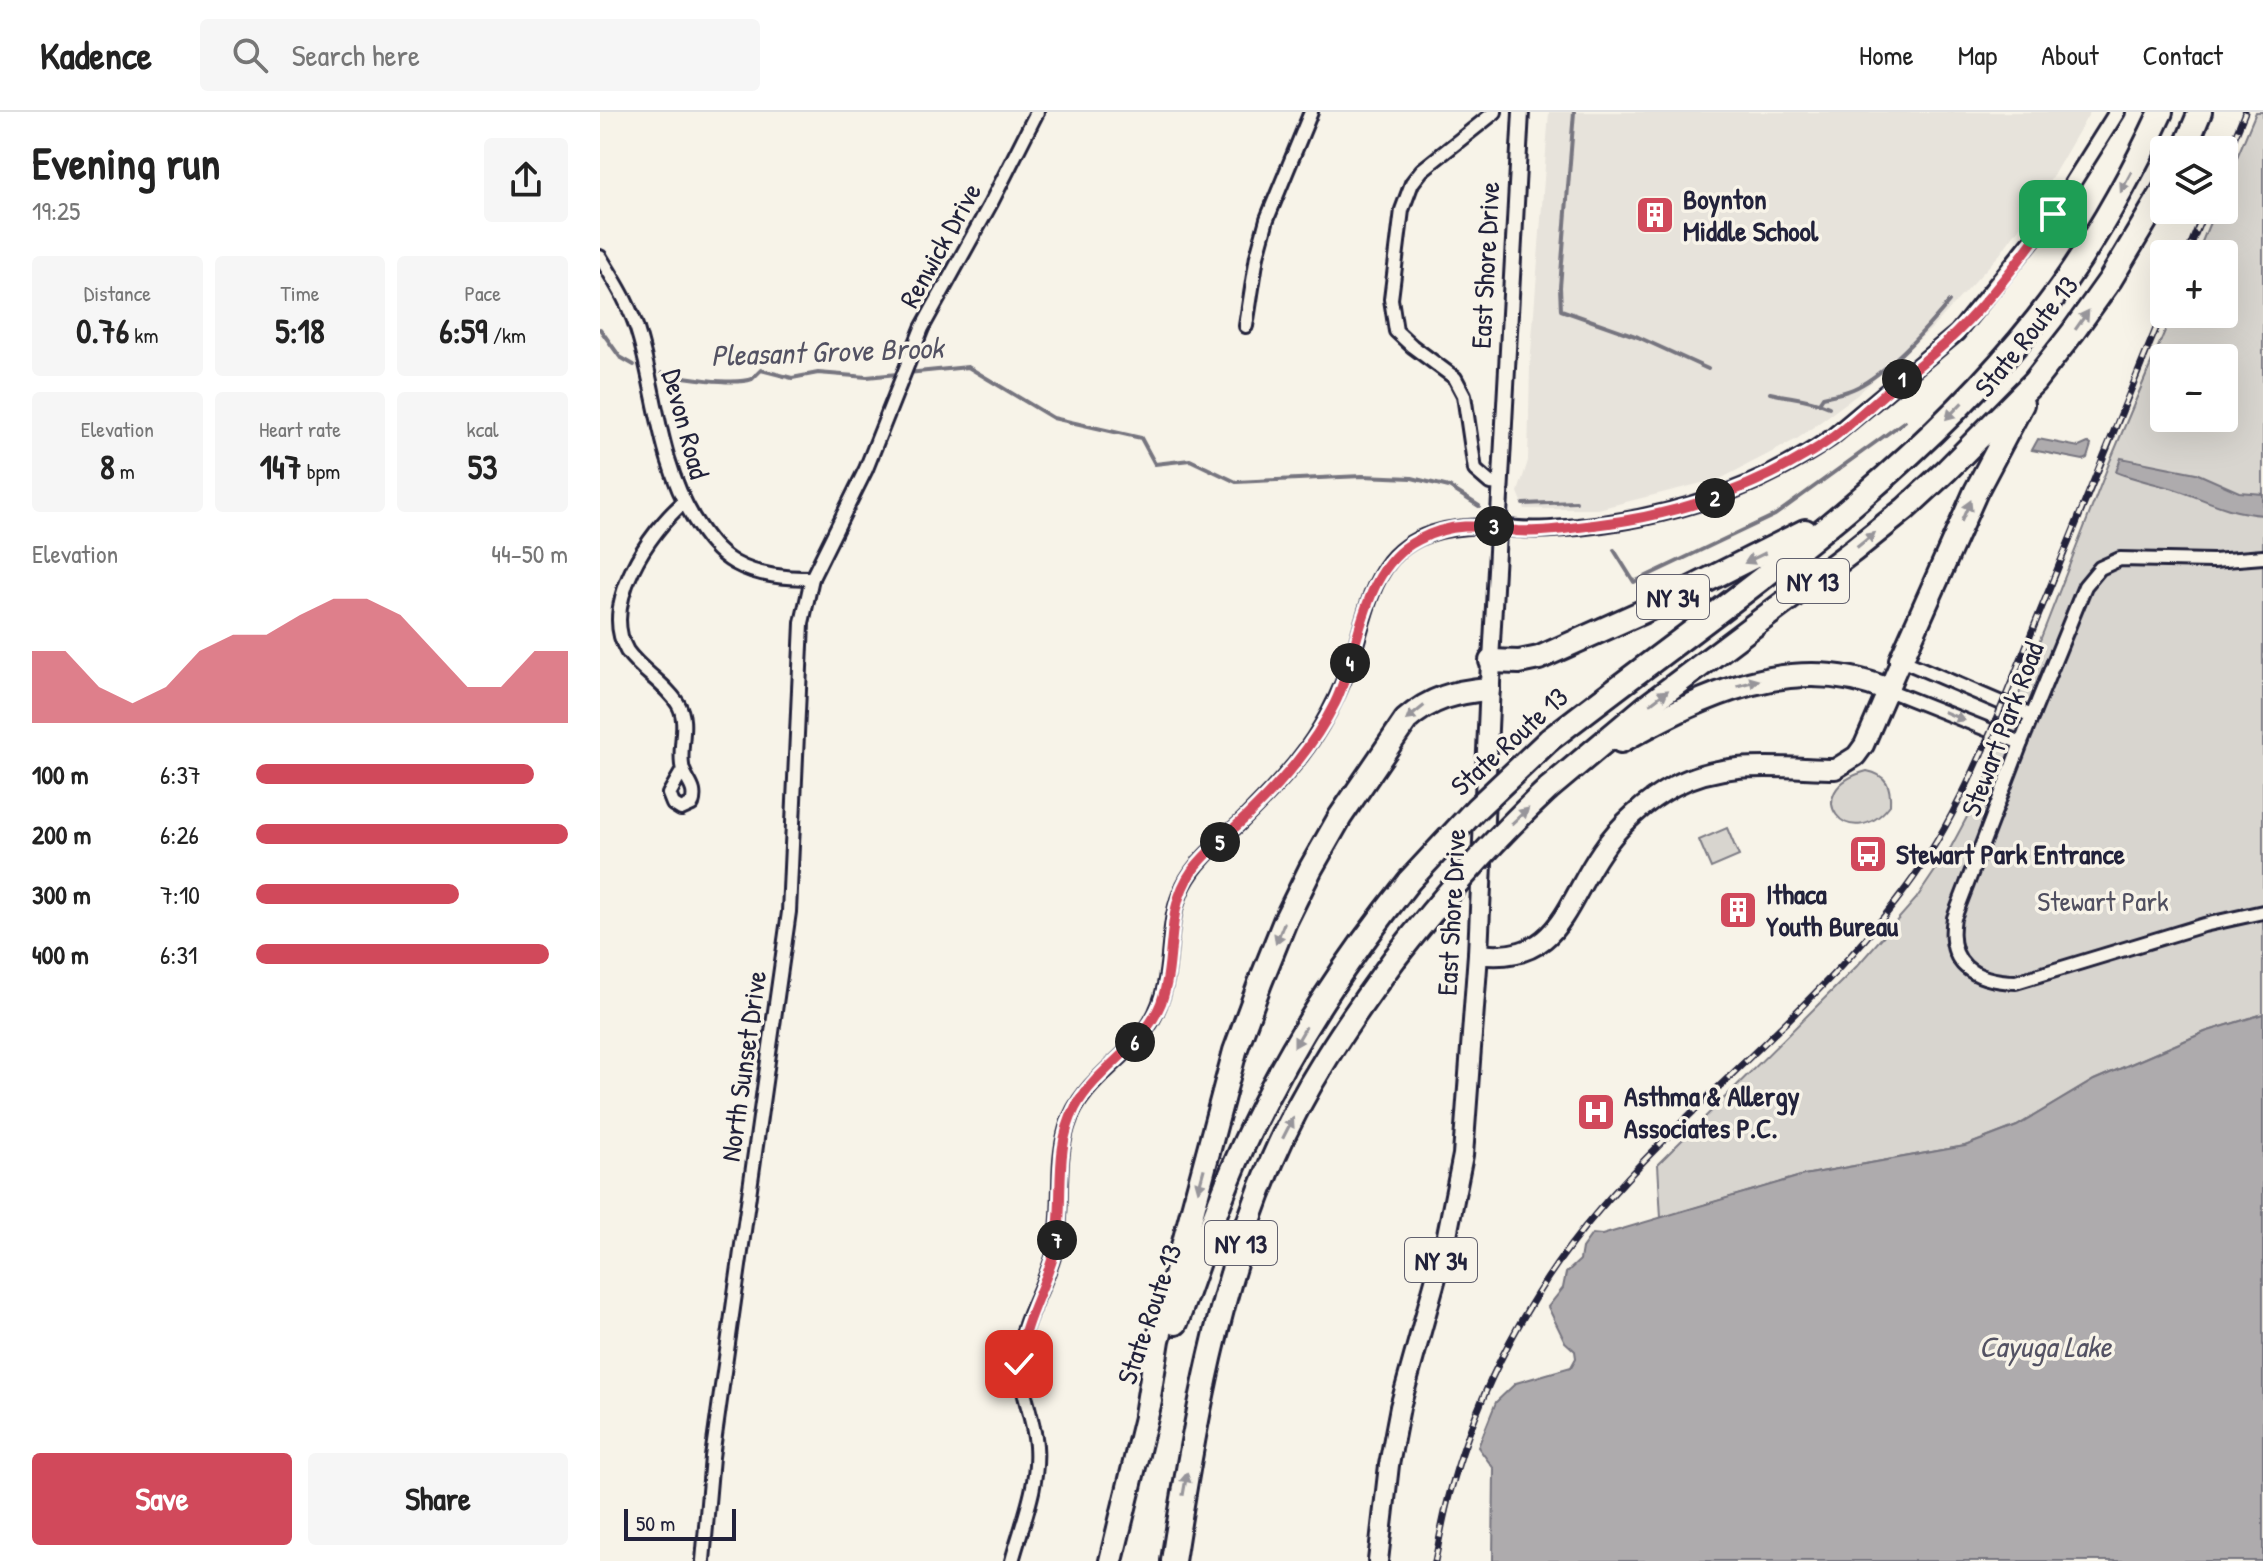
<!DOCTYPE html>
<html lang="en">
<head>
<meta charset="utf-8">
<style>
	:root { --surface:#fff; --page:#f6f6f6; --text:#222; --muted:#767676; --line:#e0e0e0; --accent:#d1495b }
	body { margin:0; font-family:"Patrick Hand",sans-serif; background:var(--page); color:var(--text); height:100vh; display:flex; flex-direction:column; font-size:30px; white-space:nowrap }
	* { box-sizing:border-box; margin:0 }
	p { font-size:26px; color:var(--muted) }
	.icon { flex:none; width:44px; height:44px; fill:none; stroke:currentColor; stroke-width:2; stroke-linecap:round; stroke-linejoin:round }
	.map { position:relative; flex:1; overflow:hidden }
	.details { display:flex; flex-direction:column; background:var(--surface); width:600px }
	.details>* { flex:none }
	.tools { position:absolute; left:1550px; top:24px; display:grid; gap:16px }
	.tools a { display:grid; place-items:center; width:88px; height:88px; border-radius:8px; background:var(--surface); box-shadow:0 8px 32px #0002; font-size:40px }
	.scale { position:absolute; left:24px; bottom:20px; width:112px; box-sizing:border-box; padding-left:8px; border:4px solid #22223b; border-top:0; font-size:22px; line-height:28px; white-space:nowrap; color:#22223b; -webkit-text-stroke:6px #f7f3e8; paint-order:stroke }
	.pin { position:absolute; display:grid; place-items:center; width:68px; height:68px; color:#fff; margin:-34px; border-radius:16px; box-shadow:0 4px 12px #0006 }
	.km { position:absolute; width:40px; height:40px; margin:-20px; border-radius:50%; background:#222; color:#fff; font-size:22px; line-height:40px; text-align:center }
	.round { display:grid; place-items:center; flex:none; width:84px; height:84px; border-radius:8px; background:var(--page) }
	.summary { display:flex; align-items:center; justify-content:space-between; height:136px; padding:0 32px }
	h1 { font-size:44px; font-weight:700; line-height:60px }
	.stats { display:grid; grid-template-columns:repeat(3,1fr); gap:12px; height:136px; padding:8px 32px }
	.stats div { display:grid; align-content:center; border-radius:8px; background:var(--page); text-align:center }
	.stats b { font-size:34px; font-weight:700 }
	.stats small { font-size:22px; font-weight:400 }
	.stats p { font-size:22px }
	.chart { height:224px; padding:16px 32px }
	.chart p { display:flex; justify-content:space-between }
	.chart svg { width:100%; height:144px; margin-top:8px; fill:var(--accent); opacity:.7 }
	.button { display:flex; gap:16px; margin-top:auto; padding:16px 32px }
	.button a { flex:1; height:92px; border-radius:8px; background:var(--accent); color:#fff; font-size:32px; font-weight:700; line-height:92px; text-align:center }
	.button a+a { background:var(--page); color:var(--text) }
	ul { padding:0 32px; list-style:none; font-size:26px }
	li { display:grid; grid-template-columns:128px 96px 1fr; align-items:center; height:60px }
	li i { height:20px; border-radius:10px; background:var(--accent) }
	header { display:flex; align-items:center; gap:48px; box-sizing:border-box; height:112px; padding:0 40px; background:var(--surface); border-bottom:2px solid var(--line) }
	header strong { font-size:38px }
	nav { display:flex; gap:44px; margin-inline-start:auto; font-size:28px }
	.search { width:560px; height:72px; background:var(--page); display:flex; align-items:center; gap:20px; box-sizing:border-box; padding:0 28px; border-radius:8px; color:var(--muted); font-size:30px }
	main { display:flex; flex:1; min-height:0 }
	.map>svg:first-child { display:block }
	.built { fill:#e7e3db }
	.green { fill:#d8d5cf; stroke:#7d7c85; stroke-width:2; fill-rule:evenodd }
	.water { fill:#aeabad; stroke:#76747f; stroke-width:2 }
	.lines { fill:none; stroke-linecap:round; stroke-linejoin:round }
	.stream { stroke:#76747f; stroke-width:4 }
	.minor-casing { stroke:#22223b; stroke-width:18 }
	.tertiary-casing { stroke:#22223b; stroke-width:20 }
	.primary-casing { stroke:#22223b; stroke-width:24 }
	.motorway-casing { stroke:#22223b; stroke-width:28 }
	.minor { stroke:#f7f3e8; stroke-width:12 }
	.tertiary { stroke:#f7f3e8; stroke-width:14 }
	.primary { stroke:#f7f3e8; stroke-width:18 }
	.motorway { stroke:#f7f3e8; stroke-width:22 }
	.rail-casing { stroke:#22223b; stroke-width:7 }
	.rail { stroke:#f7f3e8; stroke-width:4; stroke-dasharray:12; stroke-linecap:butt }
	.motorway-bridge-casing { stroke:#22223b; stroke-width:28; stroke-linecap:butt }
	.motorway-bridge { stroke:#f7f3e8; stroke-width:22 }
	.oneway { fill:#97959a }
	.route-casing { stroke:#fff; stroke-width:16 }
	.route { stroke:#d1495b; stroke-width:10 }
	.labels { text-anchor:middle; dominant-baseline:central; stroke-width:7; stroke-linejoin:round; paint-order:stroke }
	.shield { fill:#f7f3e8; stroke:#62616f; stroke-width:2 }
	.shield-label { font-size:26px; font-weight:bold; fill:#22223b }
	.poi-label { font-size:28px; font-weight:bold; fill:#22223b; stroke:#f7f3e8; text-anchor:start }
	.street-label { font-size:28px; fill:#22223b; stroke:#f7f3e8 }
	.park-label { font-size:28px; fill:#504f60; stroke:#f7f3e8 }
	.water-label { font-size:30px; font-style:italic; fill:#535263; stroke:#f7f3e8 }
</style>
</head>
<body>
<header>
<strong>Kadence</strong>
<div class="search"><svg class="icon" aria-label="search" viewBox="0 0 24 24"><circle cx="10" cy="10" r="6"/><path d="M15 15l6 6"/></svg>Search here</div>
<nav><a>Home</a><a>Map</a><a>About</a><a>Contact</a></nav>
</header>
<main>
<section class="details">
<div class="summary"><div><h1>Evening run</h1><p>19:25</p></div><a class="round"><svg class="icon" aria-label="share" viewBox="0 0 24 24"><path d="M12 15V3M7 8l5-5 5 5M5 13v7h14v-7"/></svg></a></div>
<div class="stats">
<div><p>Distance</p><b>0.76<small> km</small></b></div>
<div><p>Time</p><b>5:18</b></div>
<div><p>Pace</p><b>6:59<small> /km</small></b></div>
</div>
<div class="stats">
<div><p>Elevation</p><b>8<small> m</small></b></div>
<div><p>Heart rate</p><b>147<small> bpm</small></b></div>
<div><p>kcal</p><b>53</b></div>
</div>
<div class="chart"><p><span>Elevation</span>44–50 m</p>
<svg viewBox="0 0 160 44" preserveAspectRatio="none"><path d="M0 44V22L10 22L20 33L30 38L40 33L50 22L60 17L70 17L80 11L90 6L100 6L110 11L120 22L130 33L140 33L150 22L160 22V44z"/></svg>
</div>
<ul>
<li><b>100 m</b>6:37<i style="width:89%"></i></li>
<li><b>200 m</b>6:26<i style="width:100%"></i></li>
<li><b>300 m</b>7:10<i style="width:65%"></i></li>
<li><b>400 m</b>6:31<i style="width:94%"></i></li>
</ul>
<div class="button"><a>Save</a><a>Share</a></div>
</section>
<div class="map">
<svg width="1663" height="1449" viewBox="0 0 1663 1449">
	<rect width="100%" height="100%" fill="#f7f3e8"/>
	<filter id="ink" filterUnits="userSpaceOnUse"><feTurbulence type="fractalNoise" baseFrequency=".0125" numOctaves="2"/><feDisplacementMap in="SourceGraphic" scale="16" xChannelSelector="R" yChannelSelector="G"/><feConvolveMatrix kernelMatrix="1 2 1 2 8 2 1 2 1" color-interpolation-filters="sRGB"/></filter>
	<g filter="url(#ink)">
		<path class="built" d="M949,0H1490L1437,91L1400,142L1332,216L1257,283L1197,327L1122,366L998,397H925L918,380L928,349L930,254Z"/>
		<g class="green">
			<path d="M1656,0H1663V902L1605,920L1494,968L1417,1014L1365,1034L1204,1063L1061,1106L1058,1052L1257,854L1316,787L1351,735L1382,677L1510,349L1572,202H1624V142H1597L1615,98H1624V76ZM1564,246H1624V306H1564Z"/>
			<path d="M1267,659C1287,663 1291,674 1290,693C1249,746 1196,678 1267,659Z"/>
			<path d="M1127,716L1139,744L1111,756L1099,728Z"/>
		</g>
		<g class="water">
			<path d="M1438,327L1479,335L1488,331L1491,333L1487,346L1483,348L1432,338Z"/>
			<path d="M1521,346L1596,361L1639,380L1663,382V403C1624,400 1606,387 1571,376C1552,371 1534,367 1516,360Z"/>
			<path d="M1663,902V1449H893L894,1357L878,1335L896,1290L916,1271L971,1255L976,1246L975,1239L965,1230L948,1195L963,1176L966,1161L980,1148L982,1136L992,1122L1002,1123L1204,1063L1365,1034L1417,1014L1494,968L1605,920Z"/>
		</g>
		<g class="lines">
			<g class="stream">
				<path d="M974,0L960,175L961,198L1038,225L1108,257"/>
				<path d="M0,217L20,245L34,253"/>
				<path d="M62,261C82,265 133,274 152,267C153,266 160,259 161,258L192,266L218,261L267,265L368,255L453,306L541,326L555,352L590,348L636,370L762,364L812,366L849,375L879,394"/>
				<path d="M1170,281C1192,286 1209,286 1229,295"/>
				<path d="M1219,291L1223,285C1232,283 1244,281 1253,277C1284,264 1327,216 1349,190"/>
				<path d="M923,392L976,390"/>
				<path d="M1014,438L1034,470L1175,403L1305,309"/>
			</g>
			<defs>
				<g id="minor">
					<path d="M895,0L822,58L812,71L802,98L791,187L796,219L812,234L855,266L864,283L875,358L890,371L901,372"/>
					<path d="M0,145C16,171 32,196 40,227C57,288 60,351 94,407C105,424 117,441 135,451C158,464 186,466 212,466"/>
					<path d="M646,214L657,144L667,107L711,0"/>
					<path d="M1663,445L1613,449L1520,447L1500,456L1485,474L1421,631L1354,806C1346,852 1373,869 1416,870L1604,813L1663,800"/>
					<path d="M1301,548L1432,604"/>
					<path d="M1288,578L1421,631"/>
					<path d="M83,658L69,682L73,692L81,697L92,692C97,676 88,672 83,658C77,638 90,611 78,592C65,571 41,559 27,539C0,492 49,420 84,390"/>
					<path d="M103,1449L112,1345L189,800L202,511L212,466L266,357L322,216L391,91L437,0"/>
					<path d="M412,1449C422,1412 439,1373 436,1334C434,1306 420,1278 419,1249C419,1210 446,1176 455,1138C464,1098 455,1055 467,1015C481,968 527,949 551,910C578,864 562,816 584,773C597,747 622,728 642,709C672,679 700,650 721,614C733,594 742,574 750,552C762,518 767,478 790,449C817,416 860,414 898,414"/>
				</g>
				<g id="tertiary">
					<path d="M898,414C925,420 951,417 978,415C1068,406 1156,378 1231,326L1357,221L1453,102L1517,0"/>
					<path d="M891,549L921,0"/>
				</g>
				<g id="primary">
					<path d="M878,842C959,853 965,792 1002,739C1019,713 1046,689 1074,674C1125,647 1179,656 1235,657L1256,644L1264,633L1301,548"/>
					<path d="M778,1449L789,1353L800,1295L845,1133L863,1043L878,842L891,549"/>
				</g>
				<g id="motorway">
					<path d="M1584,38L1600,0"/>
					<path d="M1301,548L1376,379L1422,292"/>
					<path d="M891,549L919,550L939,546L1060,492L1205,419"/>
					<path d="M949,628C1118,496 1302,377 1437,207C1487,144 1527,73 1561,0"/>
					<path d="M1021,629C1104,583 1193,539 1288,578"/>
					<path d="M948,677L1047,594L1254,438L1305,397L1347,358L1434,270L1473,220L1510,168L1564,78"/>
					<path d="M576,1211C600,1146 621,1079 651,1017C695,925 746,848 809,769"/>
					<path d="M546,1303L558,1228L635,939L660,871L685,809L711,756L740,705L806,608C831,586 855,580 888,577"/>
					<path d="M511,1449L550,1289"/>
					<path d="M573,1449C594,1313 618,1176 672,1049C703,976 748,910 795,846"/>
				</g>
			</defs>
			<use href="#minor" class="minor-casing"/>
			<use href="#tertiary" class="tertiary-casing"/>
			<use href="#primary" class="primary-casing"/>
			<use href="#motorway" class="motorway-casing"/>
			<use href="#minor" class="minor"/>
			<use href="#tertiary" class="tertiary"/>
			<use href="#primary" class="primary"/>
			<use href="#motorway" class="motorway"/>
			<defs>
				<g id="rail">
					<path d="M1624,51L1645,0"/>
					<path d="M1587,142L1605,98"/>
					<path d="M835,1449C840,1425 844,1400 851,1377C879,1276 931,1177 999,1098C1098,982 1226,890 1314,765C1367,688 1400,598 1435,512C1478,406 1521,301 1564,197"/>
				</g>
			</defs>
			<use href="#rail" class="rail-casing"/>
			<use href="#rail" class="rail"/>
			<defs>
				<g id="motorway-bridge">
					<path d="M809,769L876,697L949,628"/>
					<path d="M795,846C842,786 892,729 948,677"/>
				</g>
			</defs>
			<use href="#motorway-bridge" class="motorway-bridge-casing"/>
			<use href="#motorway-bridge" class="motorway-bridge"/>
		</g>
		<defs><path id="oneway-solid" d="M-6-.8H1V-3.2L6.5 0L1 3.2V.8H-6Z" transform="scale(2)"/></defs>
		<g class="oneway">
			<use href="#oneway-solid" transform="translate(1526 70) rotate(118)"/>
			<use href="#oneway-solid" transform="translate(1482 208) rotate(-55)"/>
			<use href="#oneway-solid" transform="translate(1354 299) rotate(134)"/>
			<use href="#oneway-solid" transform="translate(1366 399) rotate(-66)"/>
			<use href="#oneway-solid" transform="translate(1266 428) rotate(-39)"/>
			<use href="#oneway-solid" transform="translate(1155 446) rotate(154)"/>
			<use href="#oneway-solid" transform="translate(1148 571) rotate(-15)"/>
			<use href="#oneway-solid" transform="translate(1059 585) rotate(-37)"/>
			<use href="#oneway-solid" transform="translate(815 601) rotate(141)"/>
			<use href="#oneway-solid" transform="translate(1354 604) rotate(23)"/>
			<use href="#oneway-solid" transform="translate(920 704) rotate(-43)"/>
			<use href="#oneway-solid" transform="translate(680 821) rotate(112)"/>
			<use href="#oneway-solid" transform="translate(700 925) rotate(120)"/>
			<use href="#oneway-solid" transform="translate(688 1016) rotate(-63)"/>
			<use href="#oneway-solid" transform="translate(601 1068) rotate(105)"/>
			<use href="#oneway-solid" transform="translate(585 1372) rotate(-80)"/>
		</g>
	</g>
	<g class="lines" filter="url(#ink)">
		<defs>
			<path id="route" d="M419,1252C422,1210 445,1177 455,1138C466,1091 452,1040 475,996C497,955 544,935 561,891C577,848 564,798 592,759C607,739 628,722 646,705C681,671 713,635 735,591C761,538 760,457 818,428C854,409 880,414 917,419C942,421 970,416 994,413C1071,404 1145,380 1211,340C1240,323 1265,298 1291,276C1312,258 1336,241 1356,221C1392,186 1423,143 1453,102"/>
		</defs>
		<use href="#route" class="route-casing"/>
		<use href="#route" class="route"/>
	</g>
	<defs>
		<symbol id="building-square" viewBox="-11 -11 22 22"><rect x="-9" y="-9" width="18" height="18" rx="4" fill="#d1495b" stroke="#f7f3e8"/><path d="M-4-6H4V6H1V3H-1V6H-4ZM-2.5-4.3h1.7v1.8h-1.7ZM.8-4.3h1.7v1.8H.8ZM-2.5-1h1.7V.8h-1.7ZM.8-1h1.7V.8H.8Z" fill="#fff"/></symbol>
		<symbol id="bus-square" viewBox="-11 -11 22 22"><rect x="-9" y="-9" width="18" height="18" rx="4" fill="#d1495b" stroke="#f7f3e8"/><path d="M-5-6H5V4H4V6H2V4H-2V6H-4V4H-5ZM-3.5-4V0h7V-4ZM-3.5 1.2v1.5H-2V1.2ZM2 1.2v1.5H3.5V1.2Z" fill="#fff"/></symbol>
		<symbol id="hospital-square" viewBox="-11 -11 22 22"><rect x="-9" y="-9" width="18" height="18" rx="4" fill="#d1495b" stroke="#f7f3e8"/><path d="M-5-5h3v3.5h4V-5h3V5h-3V1.5h-4V5h-3Z" fill="#fff"/></symbol>
	</defs>
	<g fill-rule="evenodd">
		<use href="#building-square" x="1033" y="81" width="44" height="44"/>
		<use href="#bus-square" x="1246" y="720" width="44" height="44"/>
		<use href="#building-square" x="1116" y="776" width="44" height="44"/>
		<use href="#hospital-square" x="974" y="978" width="44" height="44"/>
	</g>
	<g class="labels">
		<g class="shield">
			<rect x="1177" y="447" width="72" height="44" rx="6"/>
			<rect x="1037" y="463" width="72" height="44" rx="6"/>
			<rect x="605" y="1109" width="72" height="44" rx="6"/>
			<rect x="805" y="1126" width="72" height="44" rx="6"/>
		</g>
		<g class="shield-label">
			<text x="1213" y="469">NY 13</text>
			<text x="1073" y="485">NY 34</text>
			<text x="641" y="1131">NY 13</text>
			<text x="841" y="1148">NY 34</text>
		</g>
		<g class="poi-label">
			<text x="1083" y="87">Boynton<tspan x="1083" dy="32">Middle School</tspan></text>
			<text x="1296" y="742">Stewart Park Entrance</text>
			<text x="1166" y="782">Ithaca<tspan x="1166" dy="32">Youth Bureau</tspan></text>
			<text x="1024" y="984">Asthma &amp; Allergy<tspan x="1024" dy="32">Associates P.C.</tspan></text>
		</g>
		<g class="street-label">
			<text transform="translate(340 133) rotate(-61)">Renwick Drive</text>
			<text transform="translate(885 153) rotate(-87)">East Shore Drive</text>
			<text transform="translate(1426 224) rotate(-51)">State Route 13</text>
			<text transform="translate(86 312) rotate(75)">Devon Road</text>
			<text transform="translate(1402 617) rotate(-69)">Stewart Park Road</text>
			<text transform="translate(909 629) rotate(-42)">State Route 13</text>
			<text transform="translate(851 800) rotate(-87)">East Shore Drive</text>
			<text transform="translate(143 954) rotate(-82)">North Sunset Drive</text>
			<text transform="translate(549 1202) rotate(-71)">State Route 13</text>
		</g>
		<g class="park-label">
			<text x="1503" y="789">Stewart Park</text>
		</g>
		<g class="water-label">
			<text transform="translate(227 239) rotate(-2)">Pleasant Grove Brook</text>
			<text x="1445" y="1234">Cayuga Lake</text>
		</g>
	</g>
</svg>
<div class="tools">
<a><svg class="icon" aria-label="layers" viewBox="0 0 24 24"><path d="M12 4l9 5-9 5-9-5zM3 14l9 5 9-5"/></svg></a>
<a>+</a>
<a>−</a>
</div>
<div class="scale">50 m</div>
<div class="pin" style="left:1453px;top:102px;background:#1e9e55"><svg class="icon" aria-label="arrive" viewBox="0 0 24 24"><path d="M6 21V4h12l-3 4 3 4H6"/></svg></div>
<div class="pin" style="left:419px;top:1252px;background:#d93025"><svg class="icon" aria-label="check" viewBox="0 0 24 24"><path d="M5 12l5 5 9-10"/></svg></div>
<b class="km" style="left:1302px;top:267px">1</b>
<b class="km" style="left:1115px;top:386px">2</b>
<b class="km" style="left:894px;top:414px">3</b>
<b class="km" style="left:750px;top:551px">4</b>
<b class="km" style="left:620px;top:730px">5</b>
<b class="km" style="left:535px;top:930px">6</b>
<b class="km" style="left:457px;top:1128px">7</b>
</div>
</main>
</body>
</html>
